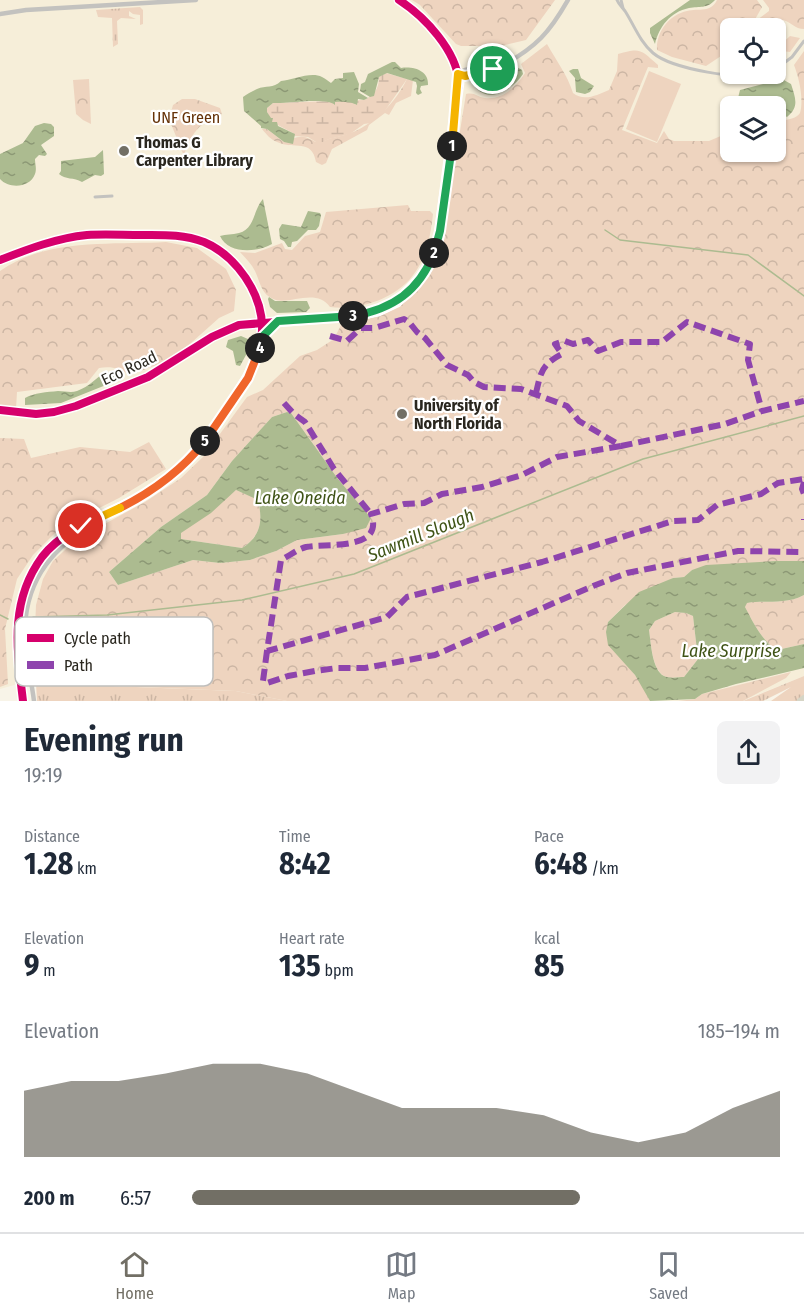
<!DOCTYPE html>
<html lang="en">
<head>
<meta charset="utf-8">
<style>
	:root { --surface:#fff; --page:#f2f2f3; --text:#1f2937; --muted:#747a83; --line:#e0e1e3; --accent:#726f65 }
	body { margin:0; font-family:"Fira Sans Condensed",sans-serif; background:var(--page); color:var(--text); height:100vh; display:flex; flex-direction:column; font-size:22px; white-space:nowrap }
	* { box-sizing:border-box; margin:0 }
	p { font-size:20px; color:var(--muted) }
	.icon { flex:none; width:33px; height:33px; fill:none; stroke:currentColor; stroke-width:2; stroke-linecap:round; stroke-linejoin:round }
	.map { position:relative; height:701px; overflow:hidden }
	.drawer { display:flex; flex-direction:column; background:var(--surface); flex:1 }
	.drawer>* { flex:none }
	.buttons { position:absolute; left:720px; top:18px; display:grid; gap:12px }
	.buttons a { display:grid; place-items:center; width:66px; height:66px; border-radius:9px; background:var(--surface); box-shadow:0 2px 4px #0004; font-size:30px }
	.pin { position:absolute; display:grid; place-items:center; width:51px; height:51px; color:#fff; margin:-26px; border:3px solid #fff; border-radius:50%; box-shadow:0 2px 6px #0007 }
	.km { position:absolute; width:30px; height:30px; margin:-15px; border-radius:50%; background:#222; color:#fff; font-size:16px; line-height:30px; text-align:center }
	.round { display:grid; place-items:center; flex:none; width:63px; height:63px; border-radius:9px; background:var(--page) }
	.headline { display:flex; align-items:center; justify-content:space-between; height:102px; padding:0 24px }
	h1 { font-size:33px; font-weight:700; line-height:45px }
	.figures { display:grid; grid-template-columns:repeat(3,1fr); gap:9px; height:102px; padding:6px 24px }
	.figures div { display:grid; align-content:center }
	.figures b { font-size:30px; font-weight:700 }
	.figures small { font-size:16px; font-weight:400 }
	.figures p { font-size:16px }
	.chart { height:168px; padding:12px 24px }
	.chart p { display:flex; justify-content:space-between }
	.chart svg { width:100%; height:108px; margin-top:6px; fill:var(--accent); opacity:.7 }
	ul { padding:0 24px; list-style:none; font-size:20px }
	li { display:grid; grid-template-columns:96px 72px 1fr; align-items:center; height:45px }
	li i { height:15px; border-radius:8px; background:var(--accent) }
	.menu { display:flex; justify-content:space-around; align-items:center; height:84px; border-top:2px solid var(--line); background:var(--surface); font-size:16px; color:var(--muted) }
	.menu a { display:grid; justify-items:center; gap:3px }
	.menu .active { color:var(--accent) }
	.map>svg:first-child { display:block }
	.built { fill:#f6eed9; fill-rule:evenodd }
	.grass { fill:url(#grass-tufts) }
	.forest { fill:url(#forest-crowns); fill-rule:evenodd }
	.wetland { fill:url(#wetland-marsh) }
	.pitch { fill:#eed4bf }
	.water { fill:url(#water-ripples); fill-rule:evenodd }
	.lines { fill:none; stroke-linecap:round; stroke-linejoin:round }
	.stream { stroke:#acbb90; stroke-width:1.5 }
	.minor { stroke:#c3c2bf; stroke-width:3 }
	.tertiary { stroke:#c3c2bf; stroke-width:4.5 }
	.motorway { stroke:#d6d5c6; stroke-width:6 }
	.quiet { stroke:#8e44ad; stroke-width:6; stroke-dasharray:12 6; stroke-linecap:butt }
	.cycleway-casing { stroke:#fff; stroke-width:11 }
	.cycleway { stroke:#d6006c; stroke-width:8 }
	.split-1-casing { stroke:#fff; stroke-width:12 }
	.split-2-casing { stroke:#fff; stroke-width:12 }
	.split-3-casing { stroke:#fff; stroke-width:12 }
	.split-4-casing { stroke:#fff; stroke-width:12 }
	.split-5-casing { stroke:#fff; stroke-width:12 }
	.split-6-casing { stroke:#fff; stroke-width:12 }
	.split-7-casing { stroke:#fff; stroke-width:12 }
	.split-1 { stroke:#f5b400; stroke-width:8 }
	.split-2 { stroke:#22a559; stroke-width:8 }
	.split-3 { stroke:#22a559; stroke-width:8 }
	.split-4 { stroke:#22a559; stroke-width:8 }
	.split-5 { stroke:#f0652b; stroke-width:8 }
	.split-6 { stroke:#f0652b; stroke-width:8 }
	.split-7 { stroke:#f5b400; stroke-width:8 }
	.poi-dot { fill:#726f65; stroke:#fff; stroke-width:2 }
	.labels { text-anchor:middle; dominant-baseline:central; stroke-width:4.5; stroke-linejoin:round; paint-order:stroke }
	.park-label { font-size:16px; fill:#653208; stroke:#fff }
	.poi-label { font-size:16px; font-weight:bold; fill:#2a271f; stroke:#fff; text-anchor:start }
	.street-label { font-size:16px; fill:#2a271f; stroke:#fff }
	.water-label { font-size:18px; font-style:italic; fill:#3f5316; stroke:#fff }
	.key { fill:#fff; stroke:#bfbebc; stroke-width:1.5 }
	.key-label { font-size:16px; fill:#2a271f }
</style>
</head>
<body>
<div class="map">
<svg width="804" height="701" viewBox="0 0 804 701">
	<defs>
		<pattern id="grass-tufts" width="24" height="20" patternUnits="userSpaceOnUse" patternTransform="scale(1.5)"><rect width="24" height="20" fill="#eed4bf"/><path d="M3 7l-1-3M5 7V3M7 7l1-3M15 17l-1-3M17 17v-4M19 17l1-3" fill="none" stroke="#ccb6a4"/></pattern>
		<pattern id="forest-crowns" width="20" height="18" patternUnits="userSpaceOnUse" patternTransform="scale(1.5)"><rect width="20" height="18" fill="#eed4bf"/><path d="M2 6a3 3 0 1 1 6 0M12 15a3 3 0 1 1 6 0" fill="none" stroke="#ccb6a4"/></pattern>
		<pattern id="wetland-marsh" width="20" height="14" patternUnits="userSpaceOnUse" patternTransform="scale(1.5)"><rect width="20" height="14" fill="#eed4bf"/><path d="M1 5h8M5 5V1M11 12h8M15 12V8" fill="none" stroke="#ccb6a4"/></pattern>
		<pattern id="water-ripples" width="26" height="14" patternUnits="userSpaceOnUse" patternTransform="scale(1.5)"><rect width="26" height="14" fill="#acbb90"/><path d="M2 4q2-2 4 0t4 0M15 11q2-2 4 0t4 0" fill="none" stroke="#8c9875"/></pattern>
	</defs>
	<rect width="100%" height="100%" fill="#f8f4e8"/>
	<path class="built" d="M0,0H804V676L742,701H287L236,691L25,682L0,689ZM730,28H776V74H730ZM730,106H776V152H730Z"/>
	<g class="grass">
		<path d="M140,7L143,10V24L140,25V15L133,14L129,11V16L136,19L121,18L117,21L118,44L113,47L112,18L98,17L96,10Z"/>
		<path d="M804,676V696L797,701H771L791,687L763,701H743Z"/>
		<path d="M36,683L236,691L287,701H37Z"/>
	</g>
	<g class="forest">
		<path d="M412,0H555L526,40L501,46H461L456,44L420,5Z"/>
		<path d="M717,0H757L762,7L753,23L769,11V8L763,0H804V29C795,29 791,22 783,20L776,34V28H730V53L724,54L706,66L672,57L657,50C656,32 669,15 687,11C699,8 711,13 717,0Z"/>
		<path d="M790,36L800,38L790,52L782,51L779,53L781,58L776,62L778,47Z"/>
		<path d="M547,44C557,62 567,74 573,93C584,102 597,95 609,90L617,71L618,54C641,47 641,50 658,65V68L648,67L622,130L657,143L664,131L669,139L674,141H709L730,132V152H776V116L782,121C788,119 796,119 800,113C804,99 799,78 794,65L804,51V561H776L692,570L684,577L673,578L625,605L608,622L628,666L642,684L650,701H287L236,691L67,684L45,680L35,628L36,605L43,579L53,561L77,539L145,502L181,478L203,457L247,397L263,390L300,356L317,350L334,339L343,321C389,321 417,299 439,260L466,94C475,92 477,97 485,98C503,100 517,86 525,73L521,64ZM287,412L291,413L338,479L370,518L343,534L297,540L276,551L250,560L220,563L193,560L118,585L109,572L161,527L207,495L232,461L272,417Z"/>
		<path d="M89,79L91,124L83,120L76,114L73,80Z"/>
		<path d="M407,79L413,80L411,96L396,103L389,115L385,113L369,125L367,130L332,149L326,163L322,165L316,162C312,138 294,150 277,142C271,140 266,134 262,129H267L284,142C293,138 301,134 310,139C315,141 313,142 319,142C324,142 327,139 332,138C365,133 392,109 407,79Z"/>
		<path d="M182,99H195L220,108L222,114C201,120 189,136 184,156L169,119L173,105Z"/>
		<path d="M408,205L411,211H430L433,214C431,233 427,255 416,271C399,298 360,311 330,307C317,288 291,304 276,300C261,295 261,284 255,271C251,263 245,258 240,252L255,253L282,243L285,249L292,250L305,236L320,232L326,212Z"/>
		<path d="M166,242L197,248L226,269L236,290L234,311L219,318L191,343L167,361L130,375C119,368 111,366 99,368L87,383L17,392L16,409L0,406V271C46,238 112,245 166,242Z"/>
		<path d="M0,438L24,439L31,458L80,447L130,452L149,442L166,469L119,498L60,528L33,555L17,579L5,629L8,684L0,687Z"/>
		<path d="M236,490L258,499C263,521 261,536 242,548L181,539L180,533Z"/>
		<path d="M804,595V644L777,650C762,641 753,622 745,607L746,603C766,600 785,605 804,595Z"/>
		<path d="M675,612L686,613L693,616L698,659L684,677C678,677 670,679 664,676C652,669 651,643 649,630L655,621Z"/>
		<path d="M791,672L786,678L743,701H678L695,699L702,694Z"/>
	</g>
	<path class="wetland" d="M386,73L407,79L384,112L371,123L364,124L350,134L329,139L323,142H316L308,137L294,136L293,133L272,122L267,112V108L273,103L364,100C374,95 379,89 379,77Z"/>
	<path class="pitch" d="M649,71L681,84L657,142L626,129Z"/>
	<g class="water">
		<path d="M690,0H715C707,9 700,6 689,8C670,12 659,27 655,44L650,33V28Z"/>
		<path d="M392,62H395L401,68C414,66 429,71 428,85L421,86L420,89L422,93L418,95L416,93L417,86L416,82L387,73L379,77L374,96L370,97L360,91L361,84L365,82L368,74Z"/>
		<path d="M515,66L522,70L523,74C513,89 488,106 474,85L476,81C497,78 497,78 515,66Z"/>
		<path d="M573,69H578L581,78L594,86L590,92L585,94L576,92L575,78L569,71Z"/>
		<path d="M354,72L359,84L358,92L368,98L364,100L358,99L357,105C353,102 342,101 335,102V105C325,97 288,104 273,103L267,108V112L271,118H273L272,122H277L278,126L295,134L293,144L284,142L267,129L261,128V126L244,111L243,97C247,94 252,91 257,89C266,85 273,89 281,81C293,80 311,71 322,77C326,79 328,81 331,83L335,79L343,78V73Z"/>
		<path d="M782,79L791,84C795,97 800,107 787,117L776,110V106H741L738,98L740,90Z"/>
		<path d="M44,123L51,124L54,127V136L41,145L47,154L45,156L39,155L35,159C35,164 37,169 35,174C30,188 9,189 0,179V154L23,143L35,126Z"/>
		<path d="M103,150L104,174L101,176L95,175L82,182C74,177 65,180 59,174L61,171V161L95,157Z"/>
		<path d="M263,199L272,244C256,253 228,254 220,236C226,234 232,235 239,233C255,229 253,210 263,199Z"/>
		<path d="M308,211L320,213L321,215L319,226L316,230H308L297,241L292,242L291,247H288L284,241L280,239L279,229L282,224L301,227Z"/>
		<path d="M269,297L275,301H307L310,308L306,312L277,313L270,307L268,299Z"/>
		<path d="M241,336L248,339L246,355L240,366L236,365L233,351L226,347L228,340Z"/>
		<path d="M105,372H114L122,376L121,379L61,403L25,405V398C34,393 47,392 58,391C65,391 71,393 77,391C90,386 95,379 105,372Z"/>
		<path d="M287,412L291,413L338,479L371,518L366,528L343,534L297,540L276,551L250,560L220,563L193,560L118,585L109,572L161,527L207,495L232,461L272,417ZM236,490L258,500C263,521 261,536 242,548L181,539V533L211,513Z"/>
		<path d="M776,561H804V595C785,605 766,600 747,603L745,607C753,622 762,641 777,650L804,644V668L736,684L702,694L695,699L650,701L635,675L608,645L606,632L608,622L639,592L673,578L684,577L692,570L706,565ZM675,612L686,613L693,616L698,659L684,677C678,677 670,679 664,676C652,670 651,643 649,630L655,621Z"/>
	</g>
	<g class="lines">
		<g class="stream">
			<path d="M605,230L620,240L748,255L804,296"/>
			<path d="M0,615L8,619"/>
			<path d="M33,617L107,615L242,600L354,574L643,459L804,416"/>
		</g>
		<g class="minor">
			<path d="M617,0C619,5 622,7 625,11C634,25 640,42 653,53C672,69 742,81 765,74"/>
			<path d="M621,0L623,8"/>
			<path d="M776,69L792,57L804,41"/>
			<path d="M95,197L112,196"/>
		</g>
		<g class="tertiary">
			<path d="M0,14L26,10L196,0"/>
			<path d="M458,74C481,83 525,54 541,38C552,27 560,14 568,0"/>
			<path d="M458,74L465,70L504,61"/>
			<path d="M0,260C28,249 57,238 87,235C105,234 123,235 141,235C163,235 183,234 204,242C230,252 251,279 259,305C270,344 250,376 229,406C205,442 180,473 142,496C109,516 67,525 42,557C9,601 17,649 23,701"/>
			<path d="M261,338L276,323"/>
			<path d="M0,410L36,414L54,412L76,406L148,377L212,337L239,325L350,316L378,311L397,302L424,274L438,244L459,82C456,50 425,17 399,0"/>
			<path d="M34,701C31,677 24,652 25,627C27,577 55,546 97,521"/>
		</g>
		<g class="motorway">
			<path d="M22,701V699"/>
			<path d="M800,701L804,698"/>
		</g>
		<g class="quiet">
			<path d="M330,336L347,341L361,328H374L404,319L409,322L417,332L425,338L447,365L468,375L474,382L484,387L521,389L567,406L579,421L621,446L725,424L762,411L804,401"/>
			<path d="M536,393C541,372 541,365 562,354L555,344L565,341L573,344L588,340L598,351L621,342H662L687,322L750,344L748,360L762,411"/>
			<path d="M284,403L294,414L305,422L334,469L371,514"/>
			<path d="M621,446L557,457L522,475L482,487L442,494L424,503L404,504L371,514C385,551 327,543 306,547C298,549 289,556 281,560L267,651L387,617L407,597L542,562L673,521L698,520L717,505L761,494L778,483L804,479"/>
			<path d="M804,482L802,489L804,494"/>
			<path d="M804,519V520"/>
			<path d="M267,651L263,681L267,683L288,676L315,671L337,668H365L435,655L593,586L627,573L738,551L804,552"/>
		</g>
		<defs>
			<g id="cycleway">
				<path d="M0,260C28,249 57,238 87,235C105,234 123,235 141,235C163,235 183,234 204,242C230,253 251,279 259,306C270,344 250,376 229,406C205,443 180,473 142,496C109,516 67,525 42,557C9,602 17,650 23,701"/>
				<path d="M0,410L36,414L54,412L76,406L148,377L212,337L239,325L350,316L378,311L397,302L424,274L438,244L459,82C456,50 425,17 399,0"/>
			</g>
		</defs>
		<use href="#cycleway" class="cycleway-casing"/>
		<use href="#cycleway" class="cycleway"/>
	</g>
	<g class="lines">
		<defs>
			<path id="split-1" d="M452,146L458,74L465,76L493,69"/>
			<path id="split-2" d="M434,253L440,231L452,146"/>
			<path id="split-3" d="M353,316C393,309 419,291 434,253"/>
			<path id="split-4" d="M260,348L261,338L278,321L353,316"/>
			<path id="split-5" d="M205,441L248,378L260,348"/>
			<path id="split-6" d="M120,508C154,491 182,470 205,441"/>
			<path id="split-7" d="M81,526L120,508"/>
		</defs>
		<use href="#split-1" class="split-1-casing"/>
		<use href="#split-2" class="split-2-casing"/>
		<use href="#split-3" class="split-3-casing"/>
		<use href="#split-4" class="split-4-casing"/>
		<use href="#split-5" class="split-5-casing"/>
		<use href="#split-6" class="split-6-casing"/>
		<use href="#split-7" class="split-7-casing"/>
		<use href="#split-1" class="split-1"/>
		<use href="#split-2" class="split-2"/>
		<use href="#split-3" class="split-3"/>
		<use href="#split-4" class="split-4"/>
		<use href="#split-5" class="split-5"/>
		<use href="#split-6" class="split-6"/>
		<use href="#split-7" class="split-7"/>
	</g>
	<g class="poi-dot">
		<circle cx="124" cy="151" r="6"/>
		<circle cx="402" cy="414" r="6"/>
	</g>
	<g class="labels">
		<g class="park-label">
			<text x="186" y="117">UNF Green</text>
		</g>
		<g class="poi-label">
			<text x="136" y="142">Thomas G<tspan x="136" dy="18">Carpenter Library</tspan></text>
			<text x="414" y="405">University of<tspan x="414" dy="18">North Florida</tspan></text>
		</g>
		<g class="street-label">
			<text transform="translate(129 368) rotate(-25)">Eco Road</text>
		</g>
		<g class="water-label">
			<text x="300" y="498">Lake Oneida</text>
			<text transform="translate(421 535) rotate(-22)">Sawmill Slough</text>
			<text x="731" y="651">Lake Surprise</text>
		</g>
	</g>
	<rect x="15" y="617" width="198" height="69" rx="9" class="key"/>
	<rect x="27" y="634" width="27" height="8" fill="#d6006c"/>
	<rect x="27" y="661" width="27" height="8" fill="#8e44ad"/>
	<g class="key-label">
		<text x="64" y="644">Cycle path</text>
		<text x="64" y="671">Path</text>
	</g>
</svg>
<div class="buttons">
<a><svg class="icon" aria-label="locate" viewBox="0 0 24 24"><circle cx="12" cy="12" r="6"/><path d="M12 2v4M12 18v4M2 12h4M18 12h4"/></svg></a>
<a><svg class="icon" aria-label="layers" viewBox="0 0 24 24"><path d="M12 4l9 5-9 5-9-5zM3 14l9 5 9-5"/></svg></a>
</div>
<div class="pin" style="left:493px;top:69px;background:#1e9e55"><svg class="icon" aria-label="arrive" viewBox="0 0 24 24"><path d="M6 21V4h12l-3 4 3 4H6"/></svg></div>
<div class="pin" style="left:81px;top:526px;background:#d93025"><svg class="icon" aria-label="check" viewBox="0 0 24 24"><path d="M5 12l5 5 9-10"/></svg></div>
<b class="km" style="left:452px;top:146px">1</b>
<b class="km" style="left:434px;top:253px">2</b>
<b class="km" style="left:353px;top:316px">3</b>
<b class="km" style="left:260px;top:348px">4</b>
<b class="km" style="left:205px;top:441px">5</b>
</div>
<section class="drawer">
<div class="headline"><div><h1>Evening run</h1><p>19:19</p></div><a class="round"><svg class="icon" aria-label="share" viewBox="0 0 24 24"><path d="M12 15V3M7 8l5-5 5 5M5 13v7h14v-7"/></svg></a></div>
<div class="figures">
<div><p>Distance</p><b>1.28<small> km</small></b></div>
<div><p>Time</p><b>8:42</b></div>
<div><p>Pace</p><b>6:48<small> /km</small></b></div>
</div>
<div class="figures">
<div><p>Elevation</p><b>9<small> m</small></b></div>
<div><p>Heart rate</p><b>135<small> bpm</small></b></div>
<div><p>kcal</p><b>85</b></div>
</div>
<div class="chart"><p><span>Elevation</span>185–194 m</p>
<svg viewBox="0 0 160 44" preserveAspectRatio="none"><path d="M0 44V17L10 13L20 13L30 10L40 6L50 6L60 10L70 17L80 24L90 24L100 24L110 27L120 34L130 38L140 34L150 24L160 17V44z"/></svg>
</div>
<ul>
<li><b>200 m</b>6:57<i style="width:66%"></i></li>
</ul>
</section>
<nav class="menu">
<a class="active"><svg class="icon" aria-label="home" viewBox="0 0 24 24"><path d="M3 11l9-7 9 7M6 9v11h12V9"/></svg>Home</a>
<a><svg class="icon" aria-label="map" viewBox="0 0 24 24"><path d="M3 6l6-2 6 2 6-2v14l-6 2-6-2-6 2zM9 4v14M15 6v14"/></svg>Map</a>
<a><svg class="icon" aria-label="saved" viewBox="0 0 24 24"><path d="M7 4h10v16l-5-4-5 4z"/></svg>Saved</a>
</nav>
</body>
</html>
